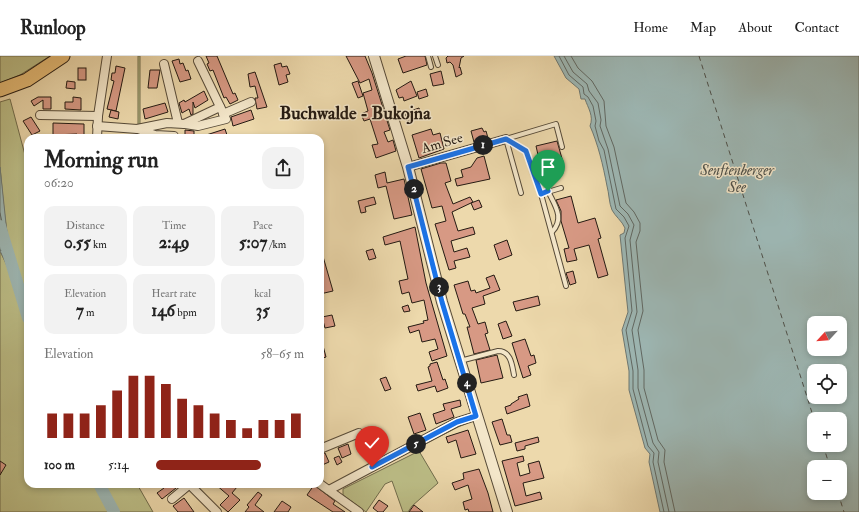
<!DOCTYPE html>
<html lang="en">
<head>
<meta charset="utf-8">
<style>
	:root { --surface:#fff; --page:#f2f2f2; --text:#222; --muted:#767676; --line:#e0e0e0; --accent:#8f2418 }
	body { margin:0; font-family:"IM FELL Double Pica",serif; background:var(--page); color:var(--text); height:100vh; display:flex; flex-direction:column; font-size:15px; white-space:nowrap }
	* { box-sizing:border-box; margin:0 }
	p { font-size:13px; color:var(--muted) }
	.icon { flex:none; width:22px; height:22px; fill:none; stroke:currentColor; stroke-width:2; stroke-linecap:round; stroke-linejoin:round }
	.map { position:relative; flex:1; overflow:hidden }
	.drawer { position:absolute; left:24px; top:78px; width:300px; height:354px; display:flex; flex-direction:column; background:var(--surface); border-radius:12px; box-shadow:0 2px 6px #0003 }
	.drawer>* { flex:none }
	.needle { width:26px; rotate:244deg }
	.tools { position:absolute; left:807px; top:260px; display:grid; gap:8px }
	.tools a { display:grid; place-items:center; width:40px; height:40px; border-radius:8px; background:var(--surface); box-shadow:0 2px 6px #0003; font-size:20px }
	.pin { position:absolute; display:grid; place-items:center; width:34px; height:34px; color:#fff; margin:-41px -17px; border-radius:50% 50% 50% 0; rotate:-45deg; box-shadow:0 0 4px #0007 }
	.pin .icon { rotate:45deg }
	.km { position:absolute; width:20px; height:20px; margin:-10px; border-radius:50%; background:#222; color:#fff; font-size:11px; line-height:20px; text-align:center }
	.round { display:grid; place-items:center; flex:none; width:42px; height:42px; border-radius:12px; background:var(--page) }
	.head { display:flex; align-items:center; justify-content:space-between; height:68px; padding:0 20px }
	h1 { font-size:22px; font-weight:700; line-height:30px }
	.metrics { display:grid; grid-template-columns:repeat(3,1fr); gap:6px; height:68px; padding:4px 20px }
	.metrics div { display:grid; align-content:center; border-radius:10px; background:var(--page); text-align:center }
	.metrics b { font-size:17px; font-weight:700 }
	.metrics small { font-size:11px; font-weight:400 }
	.metrics p { font-size:11px }
	.chart { height:112px; padding:8px 20px }
	.chart p { display:flex; justify-content:space-between }
	.chart svg { width:100%; height:72px; margin-top:4px; stroke:var(--accent); stroke-width:6 }
	ul { padding:0 20px; list-style:none; font-size:13px }
	li { display:grid; grid-template-columns:64px 48px 1fr; align-items:center; height:30px }
	li i { height:10px; border-radius:5px; background:var(--accent) }
	header { display:flex; align-items:center; gap:24px; box-sizing:border-box; height:56px; padding:0 20px; background:var(--surface); border-bottom:1px solid var(--line) }
	header strong { font-size:19px }
	nav { display:flex; gap:22px; margin-inline-start:auto; font-size:14px }
	.map>svg:first-child { display:block }
	.green { fill:#bcbe87; stroke:#706c4c }
	.water { fill:#9db7b4; stroke:#6d7873; fill-rule:evenodd }
	.lines { fill:none; stroke-linecap:round; stroke-linejoin:round }
	.shore { stroke:#606863; stroke-width:1 }
	.river { stroke:#9db7b4; stroke-width:12 }
	.ferry { stroke:#4e514b; stroke-width:1; stroke-dasharray:5 4; stroke-linecap:butt }
	.building { fill:#d79984; stroke:#241a12 }
	.service-casing { stroke:#564a38; stroke-width:6 }
	.minor-casing { stroke:#564a38; stroke-width:10 }
	.tertiary-casing { stroke:#564a38; stroke-width:12 }
	.primary-casing { stroke:#241a12; stroke-width:15 }
	.service { stroke:#f3e6c9; stroke-width:4 }
	.minor { stroke:#f3e6c9; stroke-width:8 }
	.tertiary { stroke:#f3e6c9; stroke-width:10 }
	.primary { stroke:#e6bc76; stroke-width:13 }
	.route-casing { stroke:#fff; stroke-width:8 }
	.route { stroke:#1a73e8; stroke-width:5 }
	.labels { text-anchor:middle; dominant-baseline:central; stroke-width:3; stroke-linejoin:round; paint-order:stroke }
	.street-label { font-size:14px; fill:#241a12; stroke:#f3e6c9 }
	.water-label { font-size:15px; font-style:italic; fill:#4e514b; stroke:#f3e6c9 }
	.district-label { font-size:18px; font-weight:bold; fill:#241a12; stroke:#f3e6c9 }
</style>
</head>
<body>
<header>
<strong>Runloop</strong>
<nav><a>Home</a><a>Map</a><a>About</a><a>Contact</a></nav>
</header>
<div class="map">
<svg width="859" height="456" viewBox="0 0 859 456">
	<rect width="100%" height="100%" fill="#edd9ac"/>
	<filter id="stains"><feTurbulence type="fractalNoise" baseFrequency=".005" numOctaves="4"/><feColorMatrix values="0 0 0 0 .2 0 0 0 0 .09 0 0 0 0 .02 0 0 0 .5 -.17"/></filter>
	<radialGradient id="worn" r=".72"><stop offset=".6" stop-color="#630" stop-opacity="0"/><stop offset="1" stop-color="#630" stop-opacity=".3"/></radialGradient>
	<g class="green">
		<path d="M0,0H50L20,19L0,27Z"/>
		<rect x="138" y="0" width="2" height="70"/>
		<path d="M10,43L28,110V428H137L153,456H0V195L8,212L17,210L7,177L4,154L0,111V46Z"/>
		<path d="M467,365L468,367L458,371L344,430Z"/>
		<path d="M419,395L438,427L412,450L408,456H403L392,425L385,428L366,456L343,439V433Z"/>
	</g>
	<g class="water">
		<path d="M554,0H859V456H660L649,406L650,398L645,392L629,334V315L622,274L628,256L620,179L624,177L625,172C622,165 615,160 612,154C609,147 609,137 607,130C603,109 598,88 590,70C594,60 588,52 585,43H581L579,33L566,22ZM814,267H840V293H814ZM814,315H840V341H814ZM814,363H840V389H814ZM814,411H840V437H814Z"/>
		<path d="M0,111L7,177L17,210L9,212L0,195Z"/>
	</g>
	<g class="lines">
		<g class="shore">
			<path d="M559,0L569,19L583,31L584,38L588,41L593,50L596,65L595,70L599,85L604,94L616,153L624,161L629,170L625,182L632,255L626,274L633,315V333L648,390L654,397L653,406L664,456"/>
			<path d="M564,0L573,16L587,28L589,35L598,47L601,64L600,70L608,93L620,150L628,158L634,169L630,184L637,256L632,274L638,314V332L653,387L659,396L658,406L669,456"/>
			<path d="M571,0L578,12L592,25L604,45L606,70L614,91L626,147L634,156L640,167V175L636,186L643,255L638,274L644,314V332L658,384L665,394L664,406L675,456"/>
			<path d="M0,157L8,194L6,196L0,194"/>
		</g>
		<g class="river">
			<path d="M0,170L28,262"/>
			<path d="M99,428L114,456"/>
		</g>
		<g class="ferry">
			<path d="M699,0L814,363"/>
			<path d="M823,389L830,411"/>
			<path d="M838,437L844,456"/>
		</g>
	</g>
	<g class="building">
		<path d="M206,0H217L233,38L235,37L238,44L230,48L226,41L224,42L213,14L210,15L207,8L209,7Z"/>
		<path d="M346,0H365L372,17L390,74L384,76L388,86L393,84L396,95L376,102L372,89L378,88L370,63L364,65L361,58L368,55L363,37L372,34L369,23L360,27Z"/>
		<path d="M406,0H425L427,9L403,17L398,3Z"/>
		<path d="M448,0H464L461,2L459,12L460,11L462,18L456,21L453,9L450,6L447,7L446,2Z"/>
		<path d="M179,3L180,8L183,7L186,15L188,14L191,23L180,26L172,5Z"/>
		<path d="M281,7L282,11L287,10L290,18L286,19L288,26L279,29L274,9Z"/>
		<path d="M116,10L125,12L116,55L107,53L114,25L111,24L112,17H115Z"/>
		<rect x="78" y="12" width="8" height="12"/>
		<path d="M150,14H160L157,32H148Z"/>
		<path d="M441,15L444,28L433,30L430,18Z"/>
		<path d="M255,16L267,51L257,53L255,42H258L255,30L250,31L248,18Z"/>
		<path d="M67,25L75,26V33L66,32Z"/>
		<path d="M358,25L363,40L358,42L352,27Z"/>
		<path d="M411,25L417,40L404,45L403,41L399,42L396,34Z"/>
		<path d="M426,33L428,40L419,43L417,36Z"/>
		<path d="M204,35L208,44L195,52L193,46V58L191,59L189,53L182,57L179,47L184,44L185,46Z"/>
		<path d="M38,41H51V53H43V44L34,50L31,45Z"/>
		<path d="M73,41L81,42V54L65,53V46H73Z"/>
		<path d="M165,47L168,56L145,63L143,53Z"/>
		<path d="M419,52L422,61L407,65L405,57Z"/>
		<path d="M111,54L119,56L118,63L109,61Z"/>
		<path d="M251,54L254,63L233,70L231,61Z"/>
		<path d="M31,61L40,75L32,79L23,65Z"/>
		<path d="M53,67L84,68V80H77V78L53,79Z"/>
		<path d="M482,72L484,76L486,75L488,82L474,86L471,75Z"/>
		<path d="M225,73L228,82H200V81Z"/>
		<path d="M431,73L433,79L440,77L444,93L419,102L412,79Z"/>
		<path d="M185,74L194,75V80L185,82Z"/>
		<path d="M557,85L563,106L541,112L536,90Z"/>
		<path d="M484,100L490,123L457,130L455,123L463,121L461,114L471,111L477,102Z"/>
		<path d="M441,107H446L451,125L445,127L453,148L470,141L473,146L452,156L458,175L473,171L475,178L451,185L454,196L467,192L470,201L454,205L456,212L449,214L435,168L446,165L442,150L432,152L421,113Z"/>
		<path d="M385,116L387,127L404,123L412,159L394,163L386,130L378,132L375,119Z"/>
		<path d="M571,140L578,167L595,162L601,182L598,183L608,219L598,222L589,189L574,193L577,204L567,206L564,193L569,192L561,165V155L556,144Z"/>
		<path d="M374,141L376,148L365,151L366,156L361,157L358,145Z"/>
		<path d="M479,144L482,151L474,154L471,147Z"/>
		<path d="M415,171L426,227L447,300L432,305L429,296L438,293L435,283L422,286L419,274L410,277L408,271L424,267L423,265L428,264L424,244L412,247L409,236L402,238L399,225L408,223L400,185L385,189L383,181Z"/>
		<path d="M507,184L512,199L499,204L494,189Z"/>
		<path d="M373,193L376,202L369,204L366,195Z"/>
		<path d="M320,197H322L333,235L320,238Z"/>
		<path d="M573,215L576,227L570,229L566,217Z"/>
		<path d="M494,219L500,234L483,240L485,248L472,252L478,268L485,266L488,277L485,278L490,294L474,298L467,271H470L465,258H463L454,229L468,225L471,235L475,234L476,237L490,232L486,222Z"/>
		<path d="M538,240L540,249L516,255L513,246Z"/>
		<path d="M408,249L410,255L404,256L402,251Z"/>
		<path d="M332,259L335,270L325,272L322,261Z"/>
		<path d="M506,265L512,280L503,283L498,268Z"/>
		<path d="M525,283L531,300L534,299L536,307L528,310L531,319L523,322L512,287Z"/>
		<path d="M320,286H322L326,301L320,303Z"/>
		<path d="M497,299L503,322L481,327L476,304Z"/>
		<path d="M437,306L443,324L445,323L448,332L437,336L435,330L418,335L416,329L432,325L428,311L430,310V308Z"/>
		<path d="M386,321L391,333L385,335L380,323Z"/>
		<path d="M527,338L530,350L507,358L505,351L511,349V348L519,343L518,341Z"/>
		<path d="M460,344L461,350L451,353L454,361L436,368L433,358L445,354L443,348Z"/>
		<path d="M420,357L426,374L414,378L408,361Z"/>
		<path d="M502,363L507,379H510L512,386L500,389L492,366Z"/>
		<path d="M468,374L476,398L461,402L456,384L448,387L446,381Z"/>
		<path d="M369,378L372,388L363,392L359,383Z"/>
		<path d="M538,381L539,386L525,390V393L517,395L515,387Z"/>
		<path d="M348,388L351,398L342,402L338,392Z"/>
		<path d="M325,397L329,406L320,410V398Z"/>
		<path d="M339,400L342,406L337,409L334,402Z"/>
		<path d="M523,400L524,405L517,407L520,420L530,417L528,408L539,405L544,422L523,427L526,440L540,436L542,443L515,450L502,405Z"/>
		<path d="M0,405L6,409L0,419Z"/>
		<path d="M479,413L488,437L493,456H469L468,453L465,454L463,446L472,443L468,429L455,434L452,427L464,423L463,417Z"/>
		<path d="M161,428H173L176,432L162,443L157,437L164,432Z"/>
		<path d="M215,428H227L230,431L234,428L237,431L232,437L240,444L228,456L220,449L229,440Z"/>
		<path d="M314,429L335,445L333,448L345,456H333L307,439Z"/>
		<path d="M258,436L262,439L255,449L264,456H245L249,451L247,449Z"/>
		<path d="M184,442L194,456H178L173,450Z"/>
		<path d="M379,444L388,450L383,456H378L373,452Z"/>
		<path d="M282,445L291,451L288,456H274Z"/>
		<path d="M414,449L423,456H409Z"/>
	</g>
	<g class="lines">
		<defs>
			<g id="service">
				<path d="M428,0L431,11"/>
				<path d="M435,0L438,9"/>
				<path d="M506,83L526,95L541,138L566,230"/>
				<path d="M506,83L556,68L562,91"/>
				<path d="M506,83L521,137"/>
				<path d="M548,135C555,150 565,162 552,176"/>
				<path d="M541,138L561,132"/>
				<path d="M460,305L498,295C511,295 512,309 514,319"/>
			</g>
			<g id="minor">
				<path d="M164,8L178,67"/>
				<path d="M223,58L251,46"/>
				<path d="M40,59L98,60"/>
				<path d="M185,68L198,70L226,63L198,5"/>
				<path d="M97,70L137,73L167,67L184,68L220,51"/>
				<path d="M138,73L155,79L174,80"/>
				<path d="M97,82L98,60L107,0"/>
				<path d="M408,111L506,83"/>
				<path d="M320,393L359,377"/>
				<path d="M189,428L217,456"/>
				<path d="M320,428L359,456"/>
				<path d="M329,434L457,366L476,360"/>
				<path d="M172,443L190,428"/>
			</g>
			<path id="tertiary" d="M374,0L408,111L442,246L507,456"/>
			<path id="primary" d="M0,34L27,24L63,0"/>
		</defs>
		<use href="#service" class="service-casing"/>
		<use href="#minor" class="minor-casing"/>
		<use href="#tertiary" class="tertiary-casing"/>
		<use href="#primary" class="primary-casing"/>
		<use href="#service" class="service"/>
		<use href="#minor" class="minor"/>
		<use href="#tertiary" class="tertiary"/>
		<use href="#primary" class="primary"/>
	</g>
	<g class="lines">
		<defs>
			<path id="route" d="M372,411L457,366L476,360L442,246L408,111L506,83L526,95L541,138L548,135"/>
		</defs>
		<use href="#route" class="route-casing"/>
		<use href="#route" class="route"/>
	</g>
	<g class="labels">
		<g class="street-label">
			<text transform="translate(442 87) rotate(-16)">Am See</text>
		</g>
		<g class="water-label">
			<text x="737" y="114">Senftenberger<tspan x="737" dy="17">See</tspan></text>
		</g>
		<g class="district-label">
			<text x="355" y="57">Buchwalde - Bukojna</text>
		</g>
	</g>
	<rect width="100%" height="100%" filter="url(#stains)"/>
	<rect width="100%" height="100%" fill="url(#worn)"/>
</svg>
<div class="tools">
<a><svg class="needle" viewBox="-14 -14 28 28"><path d="M0-13l5 13h-10z" fill="#e53935"/><path d="M0 13l5-13h-10z" fill="#767676"/></svg></a>
<a><svg class="icon" aria-label="locate" viewBox="0 0 24 24"><circle cx="12" cy="12" r="6"/><path d="M12 2v4M12 18v4M2 12h4M18 12h4"/></svg></a>
<a>+</a>
<a>−</a>
</div>
<div class="pin" style="left:548px;top:135px;background:#1e9e55"><svg class="icon" aria-label="arrive" viewBox="0 0 24 24"><path d="M6 21V4h12l-3 4 3 4H6"/></svg></div>
<div class="pin" style="left:372px;top:411px;background:#d93025"><svg class="icon" aria-label="check" viewBox="0 0 24 24"><path d="M5 12l5 5 9-10"/></svg></div>
<b class="km" style="left:483px;top:89px">1</b>
<b class="km" style="left:414px;top:133px">2</b>
<b class="km" style="left:439px;top:231px">3</b>
<b class="km" style="left:467px;top:327px">4</b>
<b class="km" style="left:416px;top:388px">5</b>
<section class="drawer">
<div class="head"><div><h1>Morning run</h1><p>06:20</p></div><a class="round"><svg class="icon" aria-label="share" viewBox="0 0 24 24"><path d="M12 15V3M7 8l5-5 5 5M5 13v7h14v-7"/></svg></a></div>
<div class="metrics">
<div><p>Distance</p><b>0.55<small> km</small></b></div>
<div><p>Time</p><b>2:49</b></div>
<div><p>Pace</p><b>5:07<small> /km</small></b></div>
</div>
<div class="metrics">
<div><p>Elevation</p><b>7<small> m</small></b></div>
<div><p>Heart rate</p><b>146<small> bpm</small></b></div>
<div><p>kcal</p><b>35</b></div>
</div>
<div class="chart"><p><span>Elevation</span>58–65 m</p>
<svg viewBox="0 0 160 44" preserveAspectRatio="none"><path d="M5 44V29M15 44V29M25 44V29M35 44V24M45 44V15M55 44V6M65 44V6M75 44V11M85 44V20M95 44V24M105 44V29M115 44V33M125 44V38M135 44V33M145 44V33M155 44V29"/></svg>
</div>
<ul>
<li><b>100 m</b>5:14<i style="width:71%"></i></li>
</ul>
</section>
</div>
</body>
</html>
